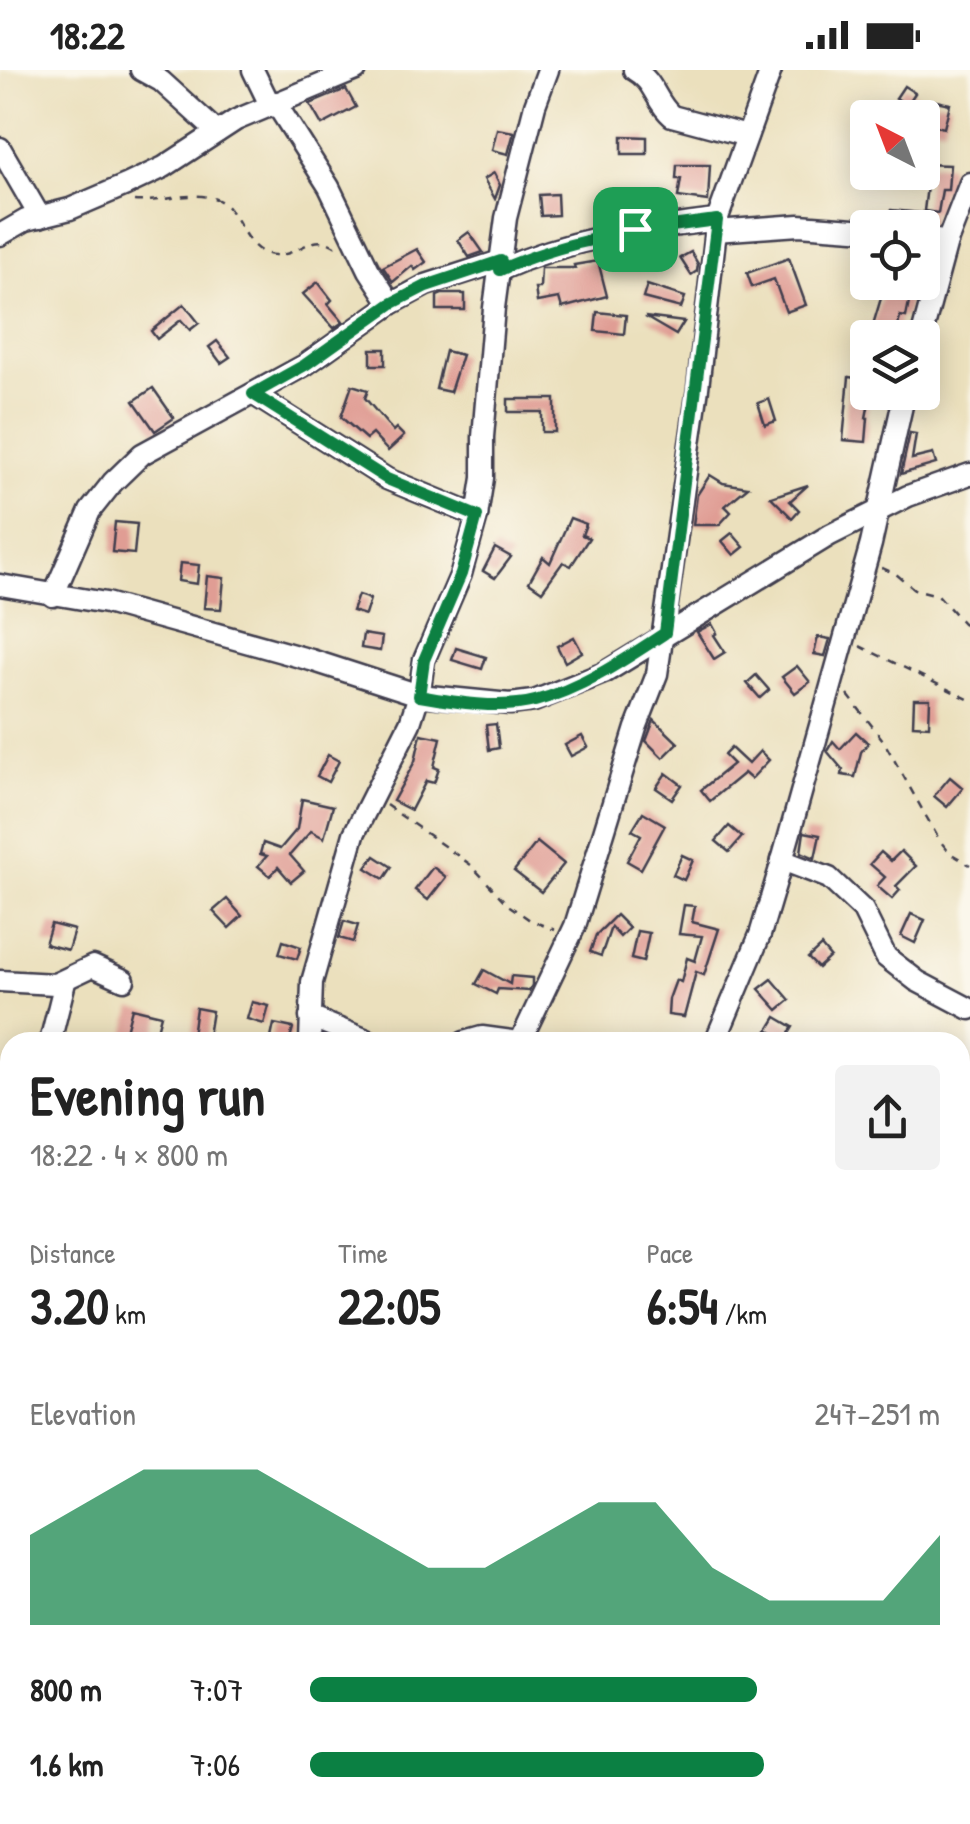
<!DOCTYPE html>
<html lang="en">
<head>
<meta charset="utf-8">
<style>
	:root { --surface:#fff; --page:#f2f2f2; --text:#222; --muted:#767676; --accent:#0b8043 }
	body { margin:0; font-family:"Patrick Hand",sans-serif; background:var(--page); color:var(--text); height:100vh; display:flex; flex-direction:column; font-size:38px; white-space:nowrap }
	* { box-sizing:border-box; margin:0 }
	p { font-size:32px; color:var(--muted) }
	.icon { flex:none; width:55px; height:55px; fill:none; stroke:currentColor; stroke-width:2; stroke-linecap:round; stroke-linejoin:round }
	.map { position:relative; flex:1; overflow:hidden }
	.details { position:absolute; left:0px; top:962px; width:970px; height:792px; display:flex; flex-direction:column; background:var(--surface); border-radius:30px 30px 0 0; box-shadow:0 5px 25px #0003 }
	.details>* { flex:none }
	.needle { width:65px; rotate:318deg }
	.buttons { position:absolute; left:850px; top:30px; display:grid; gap:20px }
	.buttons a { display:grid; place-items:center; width:90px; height:90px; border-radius:10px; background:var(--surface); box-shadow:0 5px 25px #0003; font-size:50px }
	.pin { position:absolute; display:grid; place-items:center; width:85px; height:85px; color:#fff; margin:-42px; border-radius:20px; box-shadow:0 5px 15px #0006 }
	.round { display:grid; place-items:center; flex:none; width:105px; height:105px; border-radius:10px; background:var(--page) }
	.summary { display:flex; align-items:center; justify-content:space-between; height:170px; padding:0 30px }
	h1 { font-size:55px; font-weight:700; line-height:75px }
	.figures { display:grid; grid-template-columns:repeat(3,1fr); gap:15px; height:170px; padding:10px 30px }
	.figures div { display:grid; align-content:center }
	.figures b { font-size:50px; font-weight:700 }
	.figures small { font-size:28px; font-weight:400 }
	.figures p { font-size:28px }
	.chart { height:280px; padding:20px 30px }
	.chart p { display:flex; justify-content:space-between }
	.chart svg { width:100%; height:180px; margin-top:10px; fill:var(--accent); opacity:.7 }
	ul { padding:0 30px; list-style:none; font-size:32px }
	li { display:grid; grid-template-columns:160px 120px 1fr; align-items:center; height:75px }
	li i { height:25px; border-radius:12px; background:var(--accent) }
	.status { display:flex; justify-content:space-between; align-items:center; height:70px; padding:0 50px; background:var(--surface); direction:ltr }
	.status svg { height:28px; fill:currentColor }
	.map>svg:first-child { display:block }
	.building { fill:#e09d94 }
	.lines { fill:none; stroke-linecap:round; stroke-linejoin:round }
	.minor-casing { stroke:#403e4e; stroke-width:25 }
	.highway-casing { stroke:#403e4e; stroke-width:32 }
	.path { stroke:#403e4e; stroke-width:2.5; stroke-dasharray:8 8; stroke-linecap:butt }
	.minor { stroke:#fff; stroke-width:20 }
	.highway { stroke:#eec469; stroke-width:28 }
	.route-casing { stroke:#fff; stroke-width:20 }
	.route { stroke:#0b8043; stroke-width:12 }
</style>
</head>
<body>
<div class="status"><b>18:22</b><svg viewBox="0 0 49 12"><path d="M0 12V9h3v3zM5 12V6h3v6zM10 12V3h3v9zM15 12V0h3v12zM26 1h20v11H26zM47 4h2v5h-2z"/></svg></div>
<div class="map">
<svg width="970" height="1754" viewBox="0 0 970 1754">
	<rect width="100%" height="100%" fill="#fbf7ec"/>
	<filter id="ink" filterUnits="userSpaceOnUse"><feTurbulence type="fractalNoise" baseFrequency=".01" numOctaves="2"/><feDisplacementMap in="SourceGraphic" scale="20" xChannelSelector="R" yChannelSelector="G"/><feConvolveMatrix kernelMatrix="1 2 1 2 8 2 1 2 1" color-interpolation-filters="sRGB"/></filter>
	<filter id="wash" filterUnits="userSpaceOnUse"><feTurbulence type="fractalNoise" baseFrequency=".0048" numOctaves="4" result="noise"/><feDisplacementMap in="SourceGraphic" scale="40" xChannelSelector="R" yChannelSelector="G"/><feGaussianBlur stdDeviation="2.25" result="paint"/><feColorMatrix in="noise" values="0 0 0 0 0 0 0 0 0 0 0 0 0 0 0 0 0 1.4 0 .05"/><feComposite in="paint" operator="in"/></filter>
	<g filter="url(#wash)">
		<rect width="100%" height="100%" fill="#ebe0bd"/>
		<g id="blocks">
			<g class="building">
				<path d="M904,16L915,23L907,35L896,28Z"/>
				<path d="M346,19L356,37L322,55L310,34Z"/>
				<path d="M936,31L950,34L944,58L931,55Z"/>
				<path d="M497,59L514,62L508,84L492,80Z"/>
				<path d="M622,66L647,67V84H622Z"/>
				<path d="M922,94L950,95L948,120H942L938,143L924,141L928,108L922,107Z"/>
				<path d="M677,95H710L708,131L678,127L681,109H676Z"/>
				<path d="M494,103L500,115L495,129L484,109Z"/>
				<path d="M557,124L558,145L541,146L539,125Z"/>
				<path d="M891,140L932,144L931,155L919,154L912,158L889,155Z"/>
				<path d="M469,162L483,182L469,187L458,170Z"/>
				<path d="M417,179L426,192L415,200L412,196L393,212L383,197Z"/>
				<path d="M691,182L698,194L697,201L691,205L680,188Z"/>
				<path d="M789,188L806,235L786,242L774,209L752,217L747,203Z"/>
				<path d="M598,191L607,226L562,238L559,228L537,232L535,218H540L541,198H575L574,195Z"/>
				<path d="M318,212L332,230L328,234L343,252L334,258L303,224Z"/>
				<path d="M647,215L685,227L681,238L643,228Z"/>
				<path d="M885,215L911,222L906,247L900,246L896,268H857L859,256L872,258Z"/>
				<path d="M442,224H465V240H437V226Z"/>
				<path d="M184,234L199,253L190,260L181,250L157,269L151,261Z"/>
				<path d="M597,242L626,245L624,264L595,261Z"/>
				<path d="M645,247L684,252L676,265Z"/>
				<path d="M217,271L230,287L221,293L209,277Z"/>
				<rect x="371" y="279" width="14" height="16"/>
				<path d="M445,281L462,285L450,322L436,319Z"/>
				<path d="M849,307L868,310V322H871L866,348H868L866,372L843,370Z"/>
				<path d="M352,315L368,320L365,328L393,361L396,358L404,366L388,381L372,364L366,369L341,347Z"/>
				<path d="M153,318L174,348L155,361L134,331Z"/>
				<path d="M508,329H555V362H542V342H508Z"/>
				<path d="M769,329L776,351L765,355L758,333Z"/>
				<path d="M910,363L916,364L912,389L933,384L936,394L901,404Z"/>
				<path d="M710,405L723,413L748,417L725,436L731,442L719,455H693L697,425Z"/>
				<path d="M808,415L790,431L799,440L792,448L771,427Z"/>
				<path d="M570,448L586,454L582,465L589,468L571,496L563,492L542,521L529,512L543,487L550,493Z"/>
				<path d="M115,452L137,454L134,484L112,482Z"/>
				<path d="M732,463L744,477L734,485L722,471Z"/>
				<path d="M495,478L511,487L495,508L483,501Z"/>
				<path d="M180,493L199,495L197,514L178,511Z"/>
				<path d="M207,506L224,508L221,539L204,538Z"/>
				<path d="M358,525L370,529L365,545L352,541Z"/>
				<path d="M712,554L717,563L714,565L725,582L714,589L697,562Z"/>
				<path d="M363,564L382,567L380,581L361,578Z"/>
				<path d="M574,567L582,582L565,592L557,576Z"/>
				<path d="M818,567L830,569L825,586L814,584Z"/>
				<path d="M456,578L486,587L482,599L452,590Z"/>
				<path d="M797,596L810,612L795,623L782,607Z"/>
				<path d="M756,605L769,620L760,628L747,613Z"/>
				<path d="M914,629H930L929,656L913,655Z"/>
				<path d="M654,650L678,673L663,688L646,671Z"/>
				<path d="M496,654L499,678L489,680L486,655Z"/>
				<path d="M856,662L868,673L861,682L855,707L842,705L843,700L827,681L833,671L840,679Z"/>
				<path d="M421,664L441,668L434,697L439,699L434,713L426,711L411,740L393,731L415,691Z"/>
				<path d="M582,666L588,677L571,686L565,675Z"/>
				<path d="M731,678L748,694L760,681L769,690L751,709L744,703L710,731L701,720L733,694L724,685Z"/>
				<path d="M328,685L339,691L328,712L317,706Z"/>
				<path d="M666,703L682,715L672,729L656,718Z"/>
				<path d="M950,707L963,718L947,737L934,726Z"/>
				<path d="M302,729L333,736L324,768L311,761L290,785L304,801L291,812L278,797L270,806L258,796L267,786L260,784L263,773L280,779L297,759Z"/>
				<path d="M643,742L665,755L641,799L627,791L641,765L632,760Z"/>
				<path d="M729,756L742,767L729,782L716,771Z"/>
				<path d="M804,762L820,765L815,788L801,782Z"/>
				<path d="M537,772L564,794L541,822L514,801Z"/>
				<path d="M901,781L916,796L896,816L900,820L892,829L877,816L885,807L870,794L881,782L891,791Z"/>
				<path d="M682,785L693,790L684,810L673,805Z"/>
				<path d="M375,786L392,797L384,809L366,798Z"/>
				<path d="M433,797L446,807L428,830L415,820Z"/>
				<path d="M227,829L242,846L229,858L213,841Z"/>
				<path d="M684,835L695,836L692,852L719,859L704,905L696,902L684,947L668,945L669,929L676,910L681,912L687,888L695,891L702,866L679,864Z"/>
				<path d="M911,844L925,850L915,873L901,866Z"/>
				<path d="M616,845L629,858L620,867L611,857L601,886L590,882L596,865Z"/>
				<path d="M344,851L358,855L353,872L339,868Z"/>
				<path d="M51,854L74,860L68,880L45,874Z"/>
				<path d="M637,861L649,863L643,892L631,889Z"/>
				<path d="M283,871L301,877L297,889L279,884Z"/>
				<path d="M821,876L830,887L818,898L808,888Z"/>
				<path d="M484,900L510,914L511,906L532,908V915L529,921L498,919L496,924L476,914Z"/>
				<path d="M772,909L790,930L778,940L759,919Z"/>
				<path d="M252,932L269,936L264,954L247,949Z"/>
				<path d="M132,938L161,945L154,972L125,965Z"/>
				<path d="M196,938L212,941L207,972H191Z"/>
				<path d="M776,947L793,957L785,970L768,960Z"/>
				<path d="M274,954L293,958L289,972L271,968Z"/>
			</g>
		</g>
	</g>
	<g filter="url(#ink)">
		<use href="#blocks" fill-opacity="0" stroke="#403e4e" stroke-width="2.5"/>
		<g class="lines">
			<defs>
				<g id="minor">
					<path d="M141,0L161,11L217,62"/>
					<path d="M253,0L270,35"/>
					<path d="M634,0C655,11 655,32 672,46L747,66"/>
					<path d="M275,32L329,117L369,200L391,234"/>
					<path d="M0,78L40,147"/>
					<path d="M715,161L799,155L868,160"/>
					<path d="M0,165L26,150L70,139L126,115L164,97L236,50L356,0"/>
					<path d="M922,167L947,172"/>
					<path d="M500,200C572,167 639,160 717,150"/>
					<path d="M921,268L947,172L970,113"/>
					<path d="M253,324L387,409L477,446"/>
					<path d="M0,515L106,533L311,590L419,625L510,634L534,631L604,603L830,465L908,426L970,404"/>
					<path d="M53,526L90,441L113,412L142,384L305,295L391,234L426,215L501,191"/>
					<path d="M782,790L829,808L863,840L886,887L917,911L970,939"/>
					<path d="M0,911L55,914L93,896L124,910"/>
					<path d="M310,947L372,972"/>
					<path d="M50,972L65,912"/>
					<path d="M310,972L312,912L354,764L410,653L419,625L424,590L461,504L477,446L483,408V367L494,238L506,148L535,35L548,0"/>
					<path d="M464,972L482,967L519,972"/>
					<path d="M520,972L575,856L636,658L657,604L698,318L717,150L771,0"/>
					<path d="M715,972L760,865L780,798L871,474L905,322"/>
					<path d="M0,1028L10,1027"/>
					<path d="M0,1223L10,1222"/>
					<path d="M960,1243L970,1251"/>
					<path d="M960,1424L970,1427"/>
					<path d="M0,1483L10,1485"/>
					<path d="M0,1564L10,1563"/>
					<path d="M0,1632L10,1612"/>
					<path d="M960,1692L970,1697"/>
					<path d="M263,1745L275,1754"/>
					<path d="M395,1745L405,1754"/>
					<path d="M176,1754L181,1745"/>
					<path d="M960,1754L970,1727"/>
				</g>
				<g id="highway">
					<path d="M960,1035L970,1008"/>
					<path d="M720,1754L723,1745"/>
				</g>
			</defs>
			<use href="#minor" class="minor-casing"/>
			<use href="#highway" class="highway-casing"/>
			<g class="path">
				<path d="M134,131C160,133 188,121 213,128C241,135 240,182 274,185C301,187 312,158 339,179"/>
				<path d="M882,498L896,504L914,519L938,525L963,553L970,556"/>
				<path d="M860,576L970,630"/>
				<path d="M848,625L883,670L940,771L950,783L970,795"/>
				<path d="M386,735L471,795L508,835L530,850L555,860"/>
			</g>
			<use href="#minor" class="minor"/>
			<use href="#highway" class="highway"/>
		</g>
	</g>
	<g class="lines" filter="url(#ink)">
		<defs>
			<path id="route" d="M717,150L665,563C624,590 583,618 535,631C500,640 454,632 419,626L424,590L461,504L477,446L387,409L253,324L305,295L391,234L426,216L501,191L500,200C570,168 641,160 717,150Z"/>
		</defs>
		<use href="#route" class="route-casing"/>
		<use href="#route" class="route"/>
	</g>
</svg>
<div class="buttons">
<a><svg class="needle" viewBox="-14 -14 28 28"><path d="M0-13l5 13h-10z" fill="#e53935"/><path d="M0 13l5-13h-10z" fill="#767676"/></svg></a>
<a><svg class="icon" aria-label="locate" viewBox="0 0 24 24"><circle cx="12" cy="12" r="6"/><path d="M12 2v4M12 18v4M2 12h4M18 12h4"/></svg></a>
<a><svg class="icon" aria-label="layers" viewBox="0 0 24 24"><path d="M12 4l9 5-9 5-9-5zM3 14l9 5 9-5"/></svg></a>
</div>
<div class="pin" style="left:635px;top:159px;background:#1e9e55"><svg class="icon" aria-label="arrive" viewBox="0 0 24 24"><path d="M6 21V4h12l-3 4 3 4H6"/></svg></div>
<section class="details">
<div class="summary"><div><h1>Evening run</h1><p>18:22 · 4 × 800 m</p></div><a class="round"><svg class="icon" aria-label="share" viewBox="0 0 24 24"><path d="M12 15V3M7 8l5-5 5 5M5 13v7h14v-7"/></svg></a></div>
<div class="figures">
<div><p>Distance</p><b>3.20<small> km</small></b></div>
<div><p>Time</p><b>22:05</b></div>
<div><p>Pace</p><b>6:54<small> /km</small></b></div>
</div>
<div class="chart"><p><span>Elevation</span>247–251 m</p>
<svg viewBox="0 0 160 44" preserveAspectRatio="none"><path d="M0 44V22L10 14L20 6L30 6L40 6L50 14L60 22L70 30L80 30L90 22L100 14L110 14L120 30L130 38L140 38L150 38L160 22V44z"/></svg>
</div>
<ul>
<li><b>800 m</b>7:07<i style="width:71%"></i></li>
<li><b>1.6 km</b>7:06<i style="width:72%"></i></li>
</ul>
</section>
</div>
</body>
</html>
